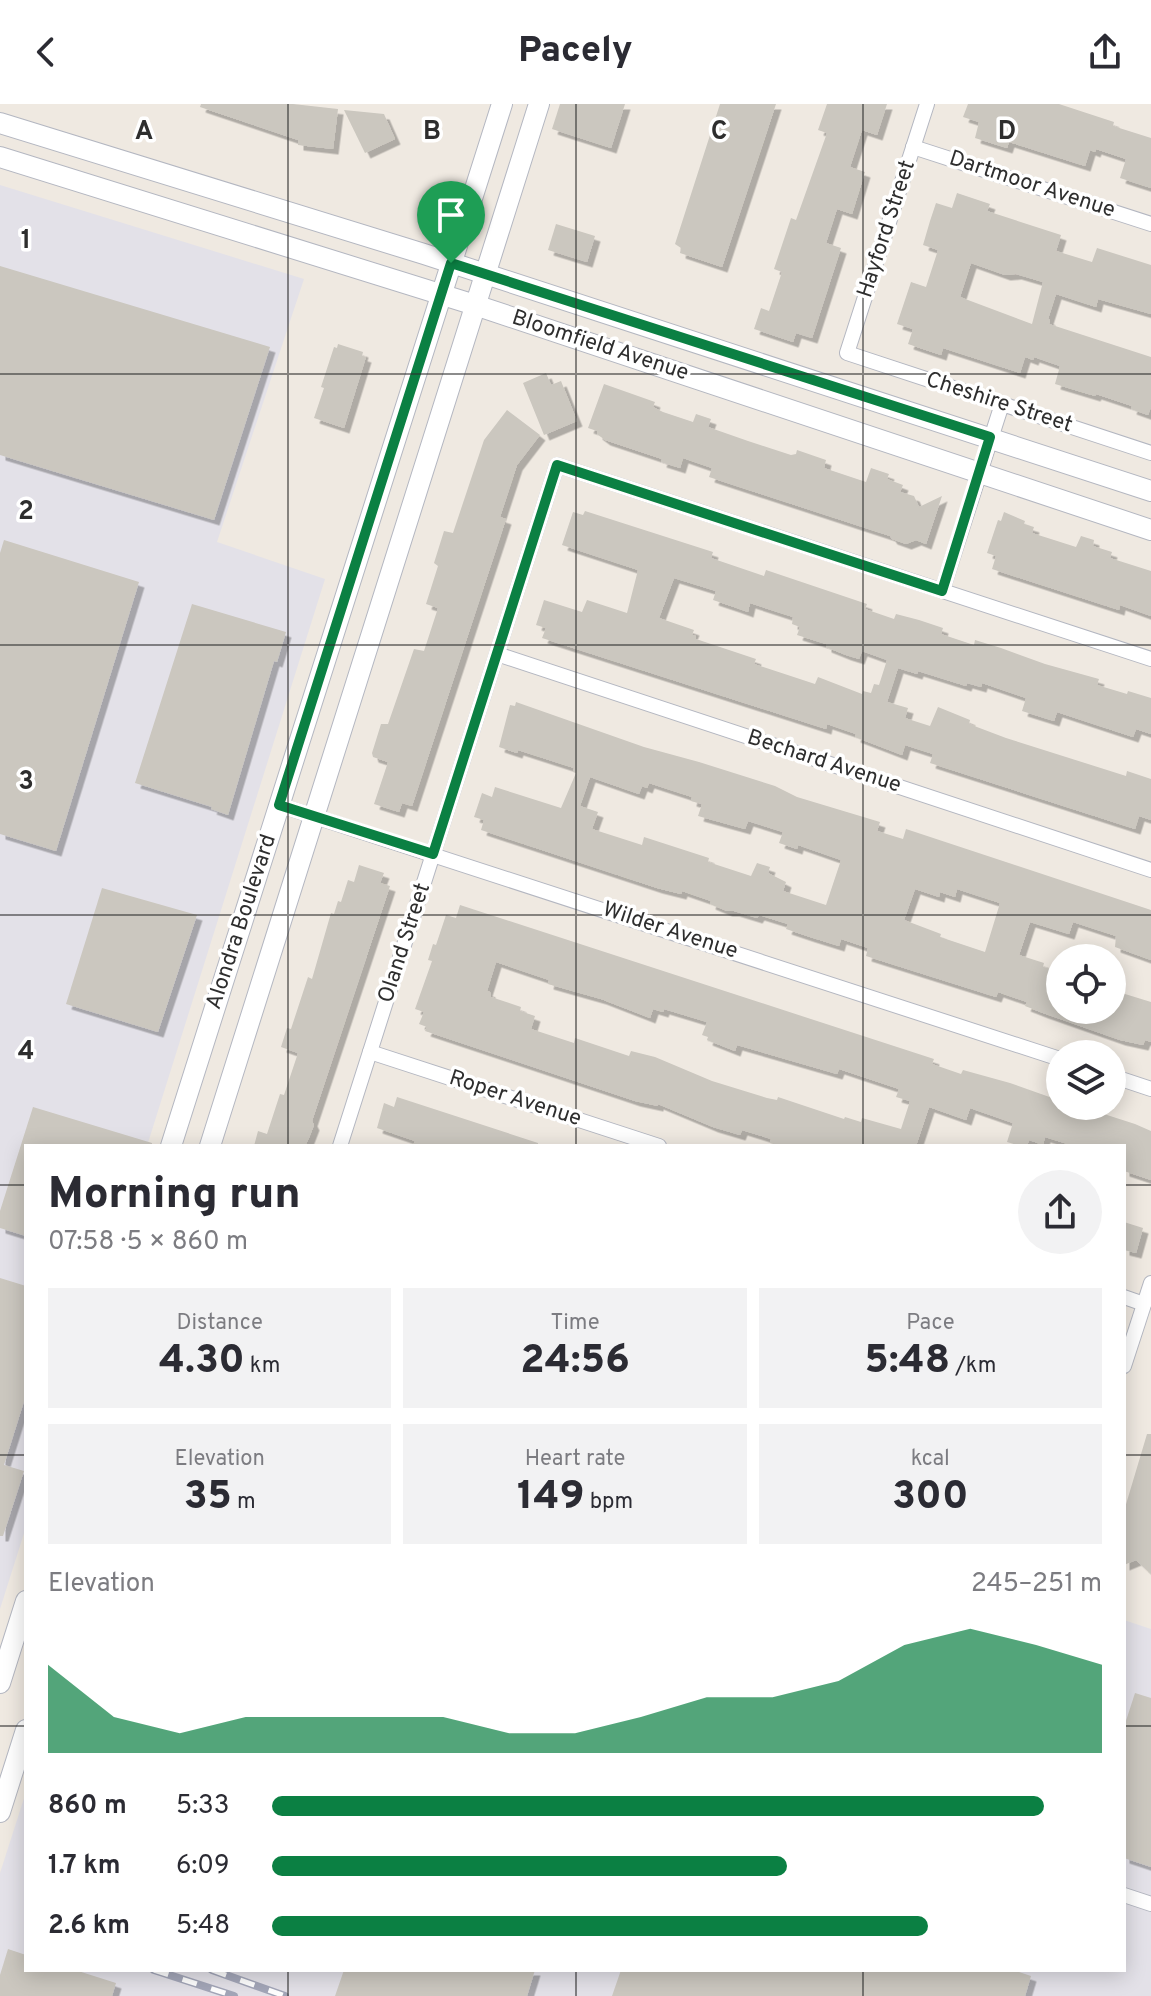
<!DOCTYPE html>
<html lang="en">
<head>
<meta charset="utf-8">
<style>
	:root { --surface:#fff; --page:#f2f2f3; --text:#2b2b33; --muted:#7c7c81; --accent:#0b8043 }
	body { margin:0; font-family:Overpass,sans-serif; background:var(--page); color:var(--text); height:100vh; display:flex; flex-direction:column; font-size:30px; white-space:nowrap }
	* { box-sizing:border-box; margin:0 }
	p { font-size:26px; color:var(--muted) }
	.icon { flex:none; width:44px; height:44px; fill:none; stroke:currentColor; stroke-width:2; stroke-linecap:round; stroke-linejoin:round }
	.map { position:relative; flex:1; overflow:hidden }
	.panel { position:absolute; left:24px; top:1040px; width:1102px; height:828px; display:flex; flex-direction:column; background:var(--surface); border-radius:0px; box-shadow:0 4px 20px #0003 }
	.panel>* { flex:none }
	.fabs { position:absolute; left:1046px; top:840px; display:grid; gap:16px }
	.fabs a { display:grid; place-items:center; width:80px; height:80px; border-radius:50%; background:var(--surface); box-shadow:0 4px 20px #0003; font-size:40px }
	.pin { position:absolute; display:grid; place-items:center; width:68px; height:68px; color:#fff; margin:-82px -34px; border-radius:50% 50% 50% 0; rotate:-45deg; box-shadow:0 0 8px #0007 }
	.pin .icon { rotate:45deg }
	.round { display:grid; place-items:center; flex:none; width:84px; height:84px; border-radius:42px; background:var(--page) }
	.summary { display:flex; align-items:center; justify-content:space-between; height:136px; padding:0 24px }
	h1 { font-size:44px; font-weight:800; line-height:60px }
	.metrics { display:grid; grid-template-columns:repeat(3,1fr); gap:12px; height:136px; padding:8px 24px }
	.metrics div { display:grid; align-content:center; border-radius:0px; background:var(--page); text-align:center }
	.metrics b { font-size:40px; font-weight:800 }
	.metrics small { font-size:22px; font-weight:400 }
	.metrics p { font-size:22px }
	.chart { height:224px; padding:16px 24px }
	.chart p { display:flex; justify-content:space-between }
	.chart svg { width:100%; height:144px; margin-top:8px; fill:var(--accent); opacity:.7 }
	ul { padding:0 24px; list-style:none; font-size:26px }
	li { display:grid; grid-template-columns:128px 96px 1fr; align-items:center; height:60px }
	li i { height:20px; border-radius:10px; background:var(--accent) }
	header { display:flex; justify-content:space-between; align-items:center; height:104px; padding:0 24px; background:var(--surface); font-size:36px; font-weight:800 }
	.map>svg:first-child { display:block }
	.industrial { fill:#e3e1e8 }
	.building { fill:#cbc7bf; fill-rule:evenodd; filter:url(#shadow) }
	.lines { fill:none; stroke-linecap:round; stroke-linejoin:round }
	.street-casing { stroke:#b4b7c1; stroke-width:16 }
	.secondary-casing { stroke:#b4b7c1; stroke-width:22 }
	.street { stroke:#fff; stroke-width:14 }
	.secondary { stroke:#fff; stroke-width:20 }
	.rail-casing { stroke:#a3a6b8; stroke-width:8 }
	.rail { stroke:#fff; stroke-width:5; stroke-dasharray:15; stroke-linecap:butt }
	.route-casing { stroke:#fff; stroke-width:16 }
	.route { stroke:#0b8043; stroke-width:10 }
	.grid { fill:none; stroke:#2e2e2e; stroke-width:2; stroke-opacity:0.55 }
	.labels { text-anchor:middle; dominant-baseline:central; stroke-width:7; stroke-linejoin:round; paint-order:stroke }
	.street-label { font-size:22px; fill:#2e2e2e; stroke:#fff }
	.grid-label { font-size:26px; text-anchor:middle; font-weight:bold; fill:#2e2e2e; stroke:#fff; stroke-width:7; stroke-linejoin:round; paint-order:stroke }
</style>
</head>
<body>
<header><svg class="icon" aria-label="back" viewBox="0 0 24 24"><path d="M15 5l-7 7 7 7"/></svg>Pacely<svg class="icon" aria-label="share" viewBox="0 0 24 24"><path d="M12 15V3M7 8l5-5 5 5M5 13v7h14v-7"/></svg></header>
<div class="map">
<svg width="1151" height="1892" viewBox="0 0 1151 1892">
	<defs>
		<filter id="shadow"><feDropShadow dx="5.5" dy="5.5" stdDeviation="0" flood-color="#0004"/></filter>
	</defs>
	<rect width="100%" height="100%" fill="#efe9e1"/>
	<g class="industrial">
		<path d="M0,81L304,175L217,438L325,475L147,1042H26V1423L0,1505Z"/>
		<path d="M1124,1516L1151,1525V1892H0V1769L26,1688V1866H1124Z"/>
	</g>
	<g class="building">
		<path d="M201,0H293L338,5L333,45L298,41V36L200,3Z"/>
		<path d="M560,0H625L611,44L552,25Z"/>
		<path d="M720,0H776L722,163L680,149L681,144L675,140Z"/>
		<path d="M827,0H887L877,31L862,26L850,63L865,68L852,110L837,105L826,139L841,144L812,234L796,229L793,238L754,225L761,204L769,207L782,168L774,165L791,114L796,116L827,29L818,26Z"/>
		<path d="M968,0H1059L1114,18L1113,22L1151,34V84L1120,74L1126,55L1096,45L1095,48L1090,46L1085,62L1009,38L1007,44L975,34L979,18L963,13Z"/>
		<path d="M344,6L384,10L395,35L365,49Z"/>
		<path d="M957,89L990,100L987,107L1061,131L1056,147L1092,158L1097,144L1151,161V210L1098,195L1096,203L1056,190L1048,215L1050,216L1049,220L1151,253V303L1148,311L1131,305L1132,302L1096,290L1095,292L1055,280L1060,262L1034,253L1033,256L1025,253L1020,269L943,244L941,251L908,240L913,225L897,220L911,178L926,183L938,146L923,141L930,117L936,99L952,104ZM971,159L1005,171L1016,170L1043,178L1032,220L960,193Z"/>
		<path d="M556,120L595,132L587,158L548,146Z"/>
		<path d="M0,162L270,243L214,416L0,351Z"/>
		<path d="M338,240L363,248L362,252L366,253L344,324L314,314L324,284L321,283L334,243L337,244Z"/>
		<path d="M546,269L551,281L561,277L577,317L544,331L523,279Z"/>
		<path d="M604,280L655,298L653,303L663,308L693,318L696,310L711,315L708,323L748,337L791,351L796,350L797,346L826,356L824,364L866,378L871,364L889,370L887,375L903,381L900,388L914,392L919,403L942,392L926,440L916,436L906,440L892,435L890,432L709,373L712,364L683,354L680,364L661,358L662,355L605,336L597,330V327L588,324Z"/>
		<path d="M507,306L540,331L517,361L500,413L506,415L412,702L402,699L399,708L374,700L388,658L373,653L372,649L381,620H388L414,545L424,547L438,504L426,500L438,462L434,459L444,427L453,429L484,336Z"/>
		<path d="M585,407L713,448L711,454L764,472L766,466L867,500L865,505L894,515L896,510L919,516L943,524L941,530L974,541L975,536L1001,544L1045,560L1099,575L1097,581L1127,590L1128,587L1151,594V630L1136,625L1133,633L1057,608L1054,617L1022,607L1026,594L982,579L981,583L967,579L966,582L918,567L917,570L898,564L887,598L908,604L905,614L930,622L938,603L970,616L969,620L1006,634L1126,672L1127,667L1151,675V716L1139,712L1135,725L930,659L933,650L905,641L902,651L855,633L856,630L827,620L826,625L542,534L546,524L536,521L544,496L582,508L587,496L627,509L638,466L562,441L573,408L583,411ZM674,474L716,487L713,496L734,503L748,508L750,499L793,513L792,520L800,523L797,531L826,540V543L846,551L859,555L862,547L887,556L879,581L874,580L871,589L863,587L862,590L818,573L815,580L754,560L756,555L696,535V532L692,531L694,526L659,514Z"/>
		<path d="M1004,408L1025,417L1024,420L1034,423L1032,429L1076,443L1081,432L1094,436L1093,442L1112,448L1110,454L1151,467V512L1120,501L1119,506L992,465L996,452L987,449L998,416L1001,417Z"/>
		<path d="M4,436L139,478L56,747L0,730V449Z"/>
		<path d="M192,500L286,528L277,558L274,557L228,711L211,705L212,703L135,679Z"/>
		<path d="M516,598L644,643L699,658L775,682L797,693L880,718L877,727L903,735L906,725L1151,806V856L1115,843L1116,832L1073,818L1069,830L1030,818L1019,851L1044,859L1043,863L1057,867L1055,876L1060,878V906H1112V886L1151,898V938L1145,936L1143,941L1120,936L1043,909L1025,902L1027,898L998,888L996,893L866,852L868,844L841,835L839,842L810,833L786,825L788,820L759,811L757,814L734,807H727L710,800L711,797L682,787L681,790L657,784L481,726L484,716L474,713L482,689L492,693L495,683L561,704L576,669L573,668L574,664L518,646L517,649L499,643L510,601L515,602ZM590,673L639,690L642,682L647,684L649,679L692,693L691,697L702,700L698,712L745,725L748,717L783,728L779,739L797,745L798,741L841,756L826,801L783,787L786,778L768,769L770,763L757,759L751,772L708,758L709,754L644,733L642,741L592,725L598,708L580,702ZM915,785L939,793L940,788L955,793L957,785L1000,799L985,848L940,833L941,830L904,816Z"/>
		<path d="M359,761L384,769L380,779L390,782L312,1017L314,1021L309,1034L305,1042H254L258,1027L267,1030L280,990L284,991L298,949L281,943L287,924L291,925L308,873L312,875L331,809L334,810L338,797L341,798L348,776L354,778Z"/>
		<path d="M102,784L197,811L158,928L66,900Z"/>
		<path d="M460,801L934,955L932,960L961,970L963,966L1010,979L1058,996L1056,1002H1079L1135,1020L1151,1027V1076L1124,1067V1042H1074L1045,1033L1043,1041L1029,1036L1027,1042H1021L1007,1038L1013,1019L970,1004L966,1016L929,1003L916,1042H780L770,1039L771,1035L742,1026L740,1031L713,1023L658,1000V1002L635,997L425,927L427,923L419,920L424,908L415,905L432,857L428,856L433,840L436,841L446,811L456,814ZM496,858L549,876L548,880L601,895L650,914L653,905L663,908L664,905L707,918L702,931L708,933L707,936L735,947L737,941L837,970L839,965L899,985L896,993L910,997L901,1025L862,1014L861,1018L845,1013L844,1015L778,993L777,996L767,994L712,977L655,953L631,947L629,952L575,934L574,939L531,925L535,912L520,907L521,903L491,893L490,888L487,887Z"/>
		<path d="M397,993L538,1039V1042H413L415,1037L377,1024L384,999L394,1003Z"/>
		<path d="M33,1003L152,1039V1042H26V1132L0,1124V1107Z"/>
		<path d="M1124,1118L1143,1124L1136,1149L1124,1146Z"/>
		<path d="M0,1174L26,1182V1291L4,1361L24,1367L3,1432H0Z"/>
		<path d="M1147,1330H1151V1470L1136,1456L1124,1461V1407Z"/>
		<path d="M1135,1589L1151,1594V1763L1124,1754V1623Z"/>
		<path d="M8,1845L26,1851V1866H75L116,1879L112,1892H0V1871Z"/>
		<path d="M344,1866H535L527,1892H335Z"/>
		<path d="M621,1866H1013L1031,1872L1025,1892H612Z"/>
	</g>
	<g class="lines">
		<defs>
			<g id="street">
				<path d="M927,0L847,249L1151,349"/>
				<path d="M913,43L1151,120"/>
				<path d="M942,487L1002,300"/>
				<path d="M497,550L1151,766"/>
				<path d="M279,701L1060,955"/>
				<path d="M370,948L659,1042"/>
				<path d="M1112,972L1151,985"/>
				<path d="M340,1042L557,361L1151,555"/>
				<path d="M1124,1193L1144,1200"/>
				<path d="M1124,1262L1151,1179"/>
				<path d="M1124,1791L1151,1800"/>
			</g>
			<g id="secondary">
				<path d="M0,19L424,150L1151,387"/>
				<path d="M0,53L475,201L1151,426"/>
				<path d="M171,1042L502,0"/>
				<path d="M210,1042L539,0"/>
				<path d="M0,1579L26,1497"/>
				<path d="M0,1708L26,1626"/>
			</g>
		</defs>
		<use href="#street" class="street-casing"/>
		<use href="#secondary" class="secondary-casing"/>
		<use href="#street" class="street"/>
		<use href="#secondary" class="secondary"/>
		<defs>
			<g id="rail">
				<path d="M154,1866L234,1892"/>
				<path d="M212,1866L285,1892"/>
			</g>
		</defs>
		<use href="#rail" class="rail-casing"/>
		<use href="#rail" class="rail"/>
	</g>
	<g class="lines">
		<defs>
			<path id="route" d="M451,159L990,333L942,487L557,361L433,750L279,701Z"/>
		</defs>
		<use href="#route" class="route-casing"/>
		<use href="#route" class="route"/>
	</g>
	<path class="grid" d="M288,0V1042M576,0V1042M863,0V1042M0,270H1151M0,541H1151M0,811H1151M0,1081H26M1124,1081H1151M0,1351H26M1124,1351H1151M0,1622H26M1124,1622H1151M288,1866V1892M576,1866V1892M863,1866V1892"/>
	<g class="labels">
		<g class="street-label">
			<text transform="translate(1032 81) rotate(18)">Dartmoor Avenue</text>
			<text transform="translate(887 125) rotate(-72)">Hayford Street</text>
			<text transform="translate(600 242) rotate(18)">Bloomfield Avenue</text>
			<text transform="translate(999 299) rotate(18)">Cheshire Street</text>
			<text transform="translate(824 658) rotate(18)">Bechard Avenue</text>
			<text transform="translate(242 818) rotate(-72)">Alondra Boulevard</text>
			<text transform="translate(670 827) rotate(18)">Wilder Avenue</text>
			<text transform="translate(405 839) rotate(-72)">Oland Street</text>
			<text transform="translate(515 995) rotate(18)">Roper Avenue</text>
		</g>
	</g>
	<g class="grid-label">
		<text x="144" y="35">A</text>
		<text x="432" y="35">B</text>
		<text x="719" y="35">C</text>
		<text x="1007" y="35">D</text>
		<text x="26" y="144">1</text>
		<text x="26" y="415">2</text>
		<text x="26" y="685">3</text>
		<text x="26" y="955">4</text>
	</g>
</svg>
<div class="fabs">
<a><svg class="icon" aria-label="locate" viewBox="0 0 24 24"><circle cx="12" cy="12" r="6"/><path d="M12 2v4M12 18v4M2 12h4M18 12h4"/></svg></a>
<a><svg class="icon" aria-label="layers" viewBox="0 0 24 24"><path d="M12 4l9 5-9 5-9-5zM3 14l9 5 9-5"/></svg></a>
</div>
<div class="pin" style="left:451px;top:159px;background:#1e9e55"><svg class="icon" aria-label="arrive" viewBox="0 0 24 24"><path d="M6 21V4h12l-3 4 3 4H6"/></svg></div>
<section class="panel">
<div class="summary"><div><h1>Morning run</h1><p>07:58 · 5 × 860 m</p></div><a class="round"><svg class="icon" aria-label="share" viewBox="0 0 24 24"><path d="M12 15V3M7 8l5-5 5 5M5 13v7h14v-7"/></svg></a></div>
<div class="metrics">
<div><p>Distance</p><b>4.30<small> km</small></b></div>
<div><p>Time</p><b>24:56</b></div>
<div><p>Pace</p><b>5:48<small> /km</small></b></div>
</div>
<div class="metrics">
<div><p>Elevation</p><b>35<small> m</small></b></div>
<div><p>Heart rate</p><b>149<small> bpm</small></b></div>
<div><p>kcal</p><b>300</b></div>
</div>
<div class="chart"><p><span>Elevation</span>245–251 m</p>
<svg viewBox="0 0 160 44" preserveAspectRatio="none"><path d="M0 44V17L10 33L20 38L30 33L40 33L50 33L60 33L70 38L80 38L90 33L100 27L110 27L120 22L130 11L140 6L150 11L160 17V44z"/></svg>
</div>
<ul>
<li><b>860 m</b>5:33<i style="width:93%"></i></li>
<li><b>1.7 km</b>6:09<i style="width:62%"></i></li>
<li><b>2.6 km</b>5:48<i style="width:79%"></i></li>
</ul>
</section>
</div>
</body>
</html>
